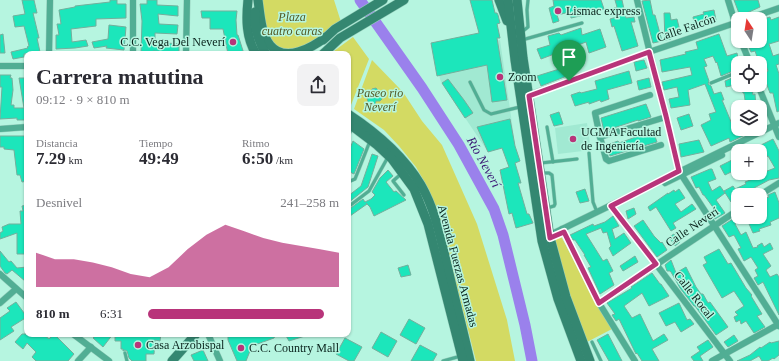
<!DOCTYPE html>
<html lang="es">
<head>
<meta charset="utf-8">
<style>
	:root { --surface:#fff; --page:#f2f2f3; --text:#2b2b33; --muted:#7c7c81; --accent:#b8347a }
	body { margin:0; font-family:"Times New Roman",serif; background:var(--page); color:var(--text); height:100vh; display:flex; flex-direction:column; font-size:15px; white-space:nowrap }
	* { box-sizing:border-box; margin:0 }
	p { font-size:13px; color:var(--muted) }
	.icon { flex:none; width:22px; height:22px; fill:none; stroke:currentColor; stroke-width:2; stroke-linecap:round; stroke-linejoin:round }
	.map { position:relative; flex:1; overflow:hidden }
	.drawer { position:absolute; left:24px; top:51px; width:327px; height:286px; display:flex; flex-direction:column; background:var(--surface); border-radius:8px; box-shadow:0 1px 3px #0004 }
	.drawer>* { flex:none }
	.needle { width:26px; rotate:348deg }
	.controls { position:absolute; left:731px; top:12px; display:grid; gap:8px }
	.controls a { display:grid; place-items:center; width:36px; height:36px; border-radius:8px; background:var(--surface); box-shadow:0 1px 3px #0004; font-size:20px }
	.pin { position:absolute; display:grid; place-items:center; width:34px; height:34px; color:#fff; margin:-41px -17px; border-radius:50% 50% 50% 0; rotate:-45deg; box-shadow:0 0 4px #0007 }
	.pin .icon { rotate:45deg }
	.round { display:grid; place-items:center; flex:none; width:42px; height:42px; border-radius:8px; background:var(--page) }
	.head { display:flex; align-items:center; justify-content:space-between; height:68px; padding:0 12px }
	h1 { font-size:22px; font-weight:700; line-height:30px }
	.metrics { display:grid; grid-template-columns:repeat(3,1fr); gap:6px; height:68px; padding:4px 12px }
	.metrics div { display:grid; align-content:center }
	.metrics b { font-size:17px; font-weight:700 }
	.metrics small { font-size:11px; font-weight:400 }
	.metrics p { font-size:11px }
	.chart { height:112px; padding:8px 12px }
	.chart p { display:flex; justify-content:space-between }
	.chart svg { width:100%; height:72px; margin-top:4px; fill:var(--accent); opacity:.7 }
	ul { padding:0 12px; list-style:none; font-size:13px }
	li { display:grid; grid-template-columns:64px 48px 1fr; align-items:center; height:30px }
	li i { height:10px; border-radius:5px; background:var(--accent) }
	.map>svg:first-child { display:block }
	.built { fill:#a1e9d2 }
	.green { fill:#d3da63 }
	.lines { fill:none; stroke-linecap:round; stroke-linejoin:round }
	.river { stroke:#9a81ec; stroke-width:11 }
	.building { fill:#1ce6bb; stroke:#73af9c }
	.lane-casing { stroke:#97cfbd; stroke-width:4 }
	.street-casing { stroke:#97cfbd; stroke-width:7 }
	.secondary-casing { stroke:#97cfbd; stroke-width:10 }
	.lane { stroke:#51ae94; stroke-width:3 }
	.street { stroke:#51ae94; stroke-width:6 }
	.secondary { stroke:#348771; stroke-width:9 }
	.route-casing { stroke:#fff; stroke-width:8 }
	.route { stroke:#b8347a; stroke-width:5 }
	.poi-dot { fill:#b8347a; stroke:#b6f5e0; stroke-width:1.5 }
	.labels { text-anchor:middle; dominant-baseline:central; stroke-width:3; stroke-linejoin:round; paint-order:stroke }
	.poi-label { font-size:12px; fill:#09231c; stroke:#b6f5e0; text-anchor:start }
	.park-label { font-size:12px; font-style:italic; fill:#545823; stroke:#b6f5e0 }
	.street-label { font-size:12px; fill:#09231c; stroke:#b6f5e0 }
	.water-label { font-size:13px; font-style:italic; fill:#371272; stroke:#b6f5e0 }
</style>
</head>
<body>
<div class="map">
<svg width="779" height="361" viewBox="0 0 779 361">
	<rect width="100%" height="100%" fill="#b6f5e0"/>
	<g class="built">
		<path d="M500,40L515,144L488,152L441,82L433,56Z"/>
		<path d="M587,123L591,150L558,154L555,128Z"/>
	</g>
	<g class="green">
		<path d="M261,0H334L341,22C328,31 289,63 274,44C265,33 264,14 261,0Z"/>
		<path d="M353,37L369,59L351,105L348,106V54H330Z"/>
		<path d="M372,60L403,92L422,121L442,145L477,224L507,320L515,361H476L440,220L429,190L416,167L399,146L384,130L354,109Z"/>
		<path d="M561,236L597,304L612,329L587,342L576,316L554,240Z"/>
	</g>
	<g class="lines">
		<path class="river" d="M360,0L422,88L459,145L494,209L503,235L525,325L532,361"/>
	</g>
	<g class="building">
		<path d="M22,0H34L37,13H33L39,38H37L40,52L24,54V57L13,59L11,52L28,48L27,47L29,46L24,26L15,27L13,16L25,14Z"/>
		<path d="M110,0H117V4H126V18L96,19V26L71,29L72,42L86,40L88,46L75,48L56,49V35H59L57,24H61L59,10L75,7V6L110,2Z"/>
		<path d="M147,0H157V5L178,6V16L158,14L159,24L178,25L177,34L155,33V42L179,44V53L153,51V54L141,53L142,21L140,4H147Z"/>
		<path d="M470,0H492L495,13H497L498,15L500,23L497,24L500,38H497L507,100L492,102L487,65L437,76L431,43L479,33Z"/>
		<path d="M553,0H601L604,9L593,12V14L589,15V14L571,18L570,12L557,15L559,21L553,23L549,8L554,6Z"/>
		<path d="M615,0H622L626,18L634,17L635,22H631L638,46L622,51L614,26L612,27L610,19L617,17L614,8L617,7Z"/>
		<path d="M650,0L653,15H655L662,41L653,43L642,1Z"/>
		<path d="M734,0H758L760,7L740,16Z"/>
		<path d="M714,10L716,20L699,23L700,26L695,27L693,17L704,14L703,12Z"/>
		<path d="M201,11H237L236,20L237,35H238L244,54H228L223,29H210V18H202Z"/>
		<path d="M664,13H670L671,20L677,19L680,31L670,33L671,39L665,40Z"/>
		<path d="M770,17L771,20L779,17V41L769,44L773,56L779,54V64L776,65L779,74V111L777,112L773,93H770L765,80L762,81L760,77V74L768,71L765,63L760,65L755,51L751,52L746,41H760V20Z"/>
		<path d="M109,25L126,27L124,50L106,48L107,46L94,48L92,42L108,39Z"/>
		<path d="M581,28L582,35L600,29L606,47L589,53L586,42L541,59L537,49L550,45L548,36L559,33L561,35Z"/>
		<path d="M3,34L5,53H0V35Z"/>
		<path d="M719,34L727,56L737,53L739,63H738V69L721,76L717,62L716,63L713,56L704,59L707,66L704,67L709,81L708,84L711,86L714,94L721,92L724,100H722L734,129H743L745,135L730,142L729,138L711,146L701,125L711,120L709,114L716,112L705,84L688,90L690,105L671,108L669,99L679,97L677,87L664,90L662,82L692,75L690,67L662,72L660,60L686,54L685,52L698,49L696,42Z"/>
		<path d="M644,60L647,68L636,71L634,62Z"/>
		<path d="M569,66L572,74L541,86L537,76Z"/>
		<path d="M629,71L632,83L607,90L609,99L601,102L600,100L589,104V102L575,106L571,95L580,92L581,93L597,89L595,81Z"/>
		<path d="M0,75H11L10,78H12L13,90L11,105H14V108H24L19,78H25V90H27V120H17V118L0,119L2,87H0Z"/>
		<path d="M649,78L651,87L639,90L637,81Z"/>
		<path d="M732,78L735,85L726,87L725,81Z"/>
		<path d="M448,79L464,100L473,113L465,118L442,83Z"/>
		<path d="M752,87L753,95L755,94L756,107H746L744,93H743L742,88Z"/>
		<path d="M376,88L379,91L382,99L380,101H376L375,105L369,106L366,94L368,93H372V89Z"/>
		<path d="M646,104L651,117L638,121V120L604,131L601,118Z"/>
		<path d="M559,112L563,124L554,126L550,115Z"/>
		<path d="M689,114L693,126L681,130L677,118Z"/>
		<path d="M510,119L515,146L520,161L515,163L521,183H518L527,214H529L533,223L516,228L512,213L509,214L500,170L509,167L502,148L488,152L477,127Z"/>
		<path d="M653,131L657,142L610,156L607,145L618,141L619,143Z"/>
		<path d="M0,136H27V181L22,182L20,175H17L14,150L4,149V147H0Z"/>
		<path d="M773,139L779,151V178L769,180L754,188L755,192L738,195V198L731,202L724,191L733,186L735,189L746,184L745,182L753,179L751,175L755,173H762L775,168L768,156L760,160V151H749Z"/>
		<path d="M699,140L704,152L681,157L679,144Z"/>
		<path d="M353,141L364,149L354,174L348,171V153Z"/>
		<path d="M372,154L378,156L368,187L348,203V196L361,186Z"/>
		<path d="M738,157L737,169L725,175L720,166Z"/>
		<path d="M710,169H712L716,179L708,182L712,191L720,186L725,193L716,200L725,213L715,219L711,212L715,210L704,195H703L699,187L696,188L691,177Z"/>
		<path d="M388,170L393,176L386,182L394,192L396,191L406,200L374,216L370,207L366,203L367,204L350,216L348,214V210L363,199L365,202L371,199L375,195L372,192L380,178Z"/>
		<path d="M585,189L589,201L580,203L576,192Z"/>
		<path d="M679,189L685,198L675,204L681,212L692,204L696,209L673,223L676,228L671,231L656,207L650,211L648,207L668,193V194L674,190L675,192Z"/>
		<path d="M775,192L779,203V218L770,222L771,225L759,229L760,231L753,233L746,217H760V200L769,197L768,195Z"/>
		<path d="M27,205V254H17V233L0,239V233L3,231L2,227L9,224H21L20,211H23L22,206Z"/>
		<path d="M634,208L636,214L628,219L626,211Z"/>
		<path d="M613,216L619,226L612,229L615,239L624,233L631,243L613,256L609,248L611,246L607,232L603,233L601,228L586,234L603,261L607,259L613,271L609,273L614,285L600,294L588,268L591,267L584,255H585L575,240H573L570,235L593,224L594,226L605,222Z"/>
		<path d="M736,217L738,221L735,224L741,235L746,232L753,248L758,247L757,246L762,243L764,247L770,243L773,249L763,254L771,266L766,270L770,277L777,274L779,277V315L763,282L758,285L754,278L758,276L755,270L758,268L751,257L744,261L738,249L741,248L734,235L729,237L722,226Z"/>
		<path d="M643,220L654,236L661,243L662,242L667,250L657,257L634,226Z"/>
		<path d="M674,234L680,242L675,246L669,237Z"/>
		<path d="M719,249L728,264L731,263L746,288L752,295L751,296L762,314L757,316L765,327L754,333L746,321L741,324L740,320L736,322L734,317L738,315L735,312L744,306L734,291L722,298L703,265L707,263L704,257Z"/>
		<path d="M0,251L9,262L11,261L17,268L27,267V278L25,281L12,270L7,274L5,273L0,266Z"/>
		<path d="M635,256L638,262L623,271L620,266Z"/>
		<path d="M671,260L676,273L686,267L696,287L701,294H703L708,303L710,302L728,327L716,335L695,306H694L680,288L671,272L670,271H667L665,265Z"/>
		<path d="M408,265L411,275L401,277L398,268Z"/>
		<path d="M652,273L660,284H661L669,296L649,306L642,293L624,306L632,318L640,314L653,341L664,334L668,340L652,349L659,361H642L637,353L636,354L635,352L619,319L616,321L612,315L615,314L607,303L632,288L631,287Z"/>
		<path d="M16,302L27,317L11,327L14,331L0,340V318L10,311L7,308Z"/>
		<path d="M679,303L687,320L690,319L694,324L681,332L675,322L666,326L659,313Z"/>
		<path d="M409,319L425,328L416,344L400,335Z"/>
		<path d="M381,332L397,341L388,357L372,348Z"/>
		<path d="M22,334H43L49,339L54,334L74,354L68,361H36L32,357L36,352L27,343L23,349L15,342Z"/>
		<path d="M97,334H113L103,347L93,338Z"/>
		<path d="M115,334H161L160,341L155,340L154,354H146V361H132L129,358L127,351L125,350L123,351V349H121V341H115Z"/>
		<path d="M228,334H276L274,338L252,346L246,361H237L228,340Z"/>
		<path d="M285,334H308V335L289,341Z"/>
		<path d="M608,334L622,361H609L597,340Z"/>
		<path d="M734,335L738,341L728,347L724,342Z"/>
		<path d="M345,338L362,347L354,361H349L336,354Z"/>
		<path d="M708,340L713,347L700,356L703,361H694L691,357L700,351L697,347Z"/>
		<path d="M779,341V355L774,359L773,358L768,361H762L759,356L750,361H737L750,355L760,347L761,348L770,342L771,343Z"/>
		<path d="M420,345L437,354L433,361H411Z"/>
		<path d="M203,350L208,361H194L191,355Z"/>
	</g>
	<g class="lines">
		<defs>
			<g id="lane">
				<path d="M523,31L528,27L527,10L528,0"/>
				<path d="M522,40L582,23"/>
				<path d="M470,82L484,110L491,114L520,107"/>
				<path d="M711,83L738,72"/>
				<path d="M547,127L553,162"/>
				<path d="M348,136L352,128"/>
				<path d="M589,153L593,202L597,212"/>
				<path d="M541,163L577,159"/>
				<path d="M542,173H549L552,175L555,204L554,206L547,208"/>
				<path d="M401,174L393,181L404,195"/>
				<path d="M348,182L355,179L370,141"/>
				<path d="M348,207L369,191L388,157"/>
				<path d="M592,342L601,361"/>
				<path d="M125,353L127,361"/>
				<path d="M443,361L461,356"/>
			</g>
			<g id="street">
				<path d="M637,0L679,171L779,326"/>
				<path d="M728,0L738,32"/>
				<path d="M747,19L779,8"/>
				<path d="M741,41L750,63"/>
				<path d="M49,54L50,0"/>
				<path d="M133,54V0"/>
				<path d="M186,54L187,0"/>
				<path d="M0,66H27"/>
				<path d="M758,85L779,137"/>
				<path d="M529,95L649,52L738,22"/>
				<path d="M0,129L27,127"/>
				<path d="M600,137L595,113L650,95"/>
				<path d="M661,145L609,161L606,159L600,137L666,117"/>
				<path d="M665,183L722,155"/>
				<path d="M760,195L779,183"/>
				<path d="M611,205L730,361"/>
				<path d="M562,229L599,303L635,361"/>
				<path d="M550,235L779,123"/>
				<path d="M0,274L27,298"/>
				<path d="M0,303L16,289"/>
				<path d="M599,303L738,210"/>
				<path d="M73,334L109,361"/>
				<path d="M208,334L220,361"/>
				<path d="M78,361L91,347"/>
				<path d="M712,361L779,324"/>
			</g>
			<g id="secondary">
				<path d="M248,0C246,19 246,38 256,54"/>
				<path d="M258,0C260,14 261,34 270,45C285,64 313,47 326,37"/>
				<path d="M499,0L507,21"/>
				<path d="M508,0L515,60L542,241L558,299L581,361"/>
				<path d="M517,0L523,58L550,238L566,297L590,361"/>
				<path d="M255,12C254,27 258,41 266,54"/>
				<path d="M323,40L335,29L383,0"/>
				<path d="M323,54L340,38L404,0"/>
				<path d="M348,114C377,133 403,155 421,185C436,211 441,241 448,269C455,300 463,330 470,361"/>
				<path d="M348,123L377,145L392,159L414,189L428,224L463,361"/>
				<path d="M172,361L196,334"/>
			</g>
		</defs>
		<use href="#lane" class="lane-casing"/>
		<use href="#street" class="street-casing"/>
		<use href="#secondary" class="secondary-casing"/>
		<use href="#lane" class="lane"/>
		<use href="#street" class="street"/>
		<use href="#secondary" class="secondary"/>
	</g>
	<g class="lines">
		<defs>
			<path id="route" d="M649,52L666,116L679,171L611,206L656,264L599,303L564,232L550,238L529,96Z"/>
		</defs>
		<use href="#route" class="route-casing"/>
		<use href="#route" class="route"/>
	</g>
	<g class="poi-dot">
		<circle cx="558" cy="11" r="4"/>
		<circle cx="233" cy="42" r="4"/>
		<circle cx="500" cy="77" r="4"/>
		<circle cx="573" cy="139" r="4"/>
		<circle cx="138" cy="345" r="4"/>
		<circle cx="241" cy="348" r="4"/>
	</g>
	<g class="labels">
		<g class="poi-label">
			<text x="566" y="11">Lismac express</text>
			<text x="225" y="42" text-anchor="end">C.C. Vega Del Neverí</text>
			<text x="508" y="77">Zoom</text>
			<text x="581" y="132">UGMA Facultad<tspan x="581" dy="14">de Ingeniería</tspan></text>
			<text x="146" y="345">Casa Arzobispal</text>
			<text x="249" y="348">C.C. Country Mall</text>
		</g>
		<g class="park-label">
			<text x="292" y="17">Plaza<tspan x="292" dy="14">cuatro caras</tspan></text>
			<text x="380" y="93">Paseo rio<tspan x="380" dy="14">Neverí</tspan></text>
		</g>
		<g class="street-label">
			<text transform="translate(686 28) rotate(-19)">Calle Falcón</text>
			<text transform="translate(692 227) rotate(-34)">Calle Neverí</text>
			<text transform="translate(458 266) rotate(75)">Avenida Fuerzas Armadas</text>
			<text transform="translate(694 295) rotate(52)">Calle Rocal</text>
		</g>
		<g class="water-label">
			<text transform="translate(484 162) rotate(61)">Río Neverí</text>
		</g>
	</g>
</svg>
<div class="controls">
<a><svg class="needle" viewBox="-14 -14 28 28"><path d="M0-13l5 13h-10z" fill="#e53935"/><path d="M0 13l5-13h-10z" fill="#7c7c81"/></svg></a>
<a><svg class="icon" aria-label="locate" viewBox="0 0 24 24"><circle cx="12" cy="12" r="6"/><path d="M12 2v4M12 18v4M2 12h4M18 12h4"/></svg></a>
<a><svg class="icon" aria-label="layers" viewBox="0 0 24 24"><path d="M12 4l9 5-9 5-9-5zM3 14l9 5 9-5"/></svg></a>
<a>+</a>
<a>−</a>
</div>
<div class="pin" style="left:569px;top:81px;background:#1e9e55"><svg class="icon" aria-label="arrive" viewBox="0 0 24 24"><path d="M6 21V4h12l-3 4 3 4H6"/></svg></div>
<section class="drawer">
<div class="head"><div><h1>Carrera matutina</h1><p>09:12 · 9 × 810 m</p></div><a class="round"><svg class="icon" aria-label="share" viewBox="0 0 24 24"><path d="M12 15V3M7 8l5-5 5 5M5 13v7h14v-7"/></svg></a></div>
<div class="metrics">
<div><p>Distancia</p><b>7.29<small> km</small></b></div>
<div><p>Tiempo</p><b>49:49</b></div>
<div><p>Ritmo</p><b>6:50<small> /km</small></b></div>
</div>
<div class="chart"><p><span>Desnivel</span>241–258 m</p>
<svg viewBox="0 0 160 44" preserveAspectRatio="none"><path d="M0 44V23L10 27L20 27L30 29L40 32L50 36L60 38L70 32L80 21L90 12L100 6L110 10L120 14L130 17L140 19L150 21L160 23V44z"/></svg>
</div>
<ul>
<li><b>810 m</b>6:31<i style="width:92%"></i></li>
</ul>
</section>
</div>
</body>
</html>
